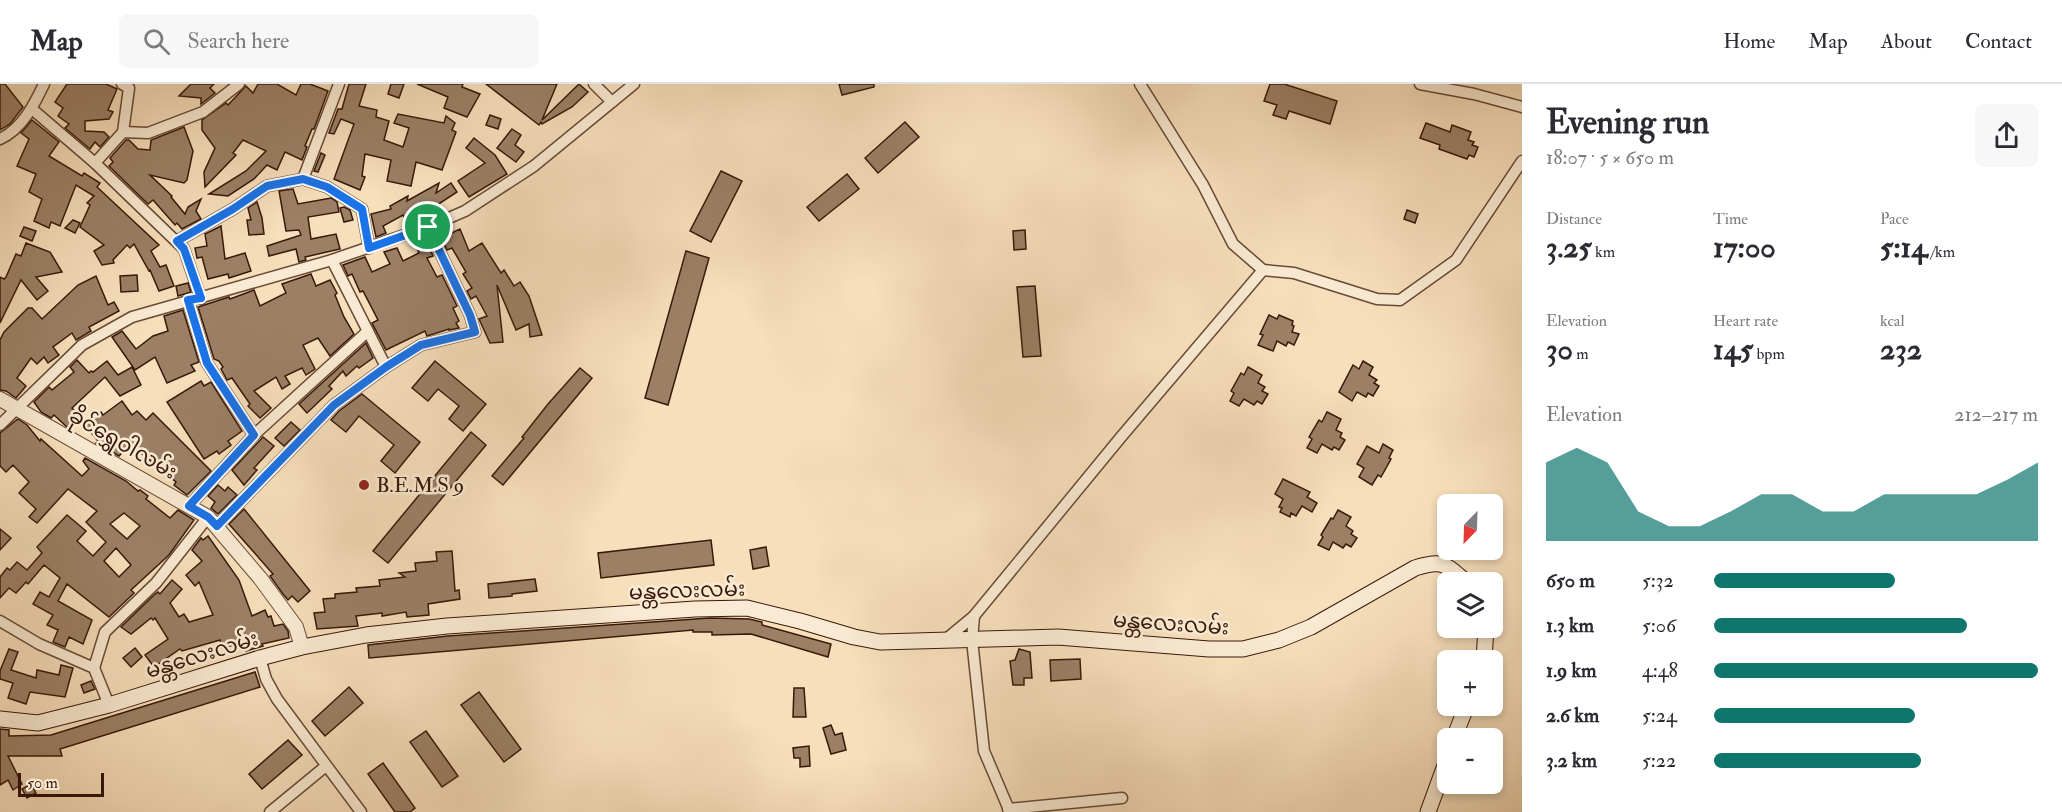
<!DOCTYPE html>
<html lang="en">
<head>
<meta charset="utf-8">
<style>
	:root { --surface:#fff; --page:#f7f7f7; --text:#2b2b33; --muted:#7c7c81; --line:#e1e1e2; --accent:#0f766e }
	body { margin:0; font-family:"IM FELL Double Pica","Noto Sans Myanmar",serif; background:var(--page); color:var(--text); height:100vh; display:flex; flex-direction:column; font-size:22px; white-space:nowrap }
	* { box-sizing:border-box; margin:0 }
	p { font-size:20px; color:var(--muted) }
	.icon { flex:none; width:33px; height:33px; fill:none; stroke:currentColor; stroke-width:2; stroke-linecap:round; stroke-linejoin:round }
	.map { position:relative; flex:1; overflow:hidden }
	.details { display:flex; flex-direction:column; background:var(--surface); width:540px }
	.details>* { flex:none }
	.needle { width:39px; rotate:203deg }
	.buttons { position:absolute; left:1437px; top:410px; display:grid; gap:12px }
	.buttons a { display:grid; place-items:center; width:66px; height:66px; border-radius:9px; background:var(--surface); box-shadow:0 3px 9px #0003; font-size:30px }
	.scale { position:absolute; left:18px; bottom:15px; width:86px; box-sizing:border-box; padding-left:6px; border:3px solid #381909; border-top:0; font-size:16px; line-height:21px; white-space:nowrap; color:#381909; -webkit-text-stroke:4px #faead3; paint-order:stroke }
	.pin { position:absolute; display:grid; place-items:center; width:51px; height:51px; color:#fff; margin:-26px; border:3px solid #fff; border-radius:50%; box-shadow:0 2px 6px #0007 }
	.round { display:grid; place-items:center; flex:none; width:63px; height:63px; border-radius:9px; background:var(--page) }
	.head { display:flex; align-items:center; justify-content:space-between; height:102px; padding:0 24px }
	h1 { font-size:33px; font-weight:700; line-height:45px }
	.figures { display:grid; grid-template-columns:repeat(3,1fr); gap:9px; height:102px; padding:6px 24px }
	.figures div { display:grid; align-content:center }
	.figures b { font-size:30px; font-weight:700 }
	.figures small { font-size:16px; font-weight:400 }
	.figures p { font-size:16px }
	.chart { height:168px; padding:12px 24px }
	.chart p { display:flex; justify-content:space-between }
	.chart svg { width:100%; height:108px; margin-top:6px; fill:var(--accent); opacity:.7 }
	ul { padding:0 24px; list-style:none; font-size:20px }
	li { display:grid; grid-template-columns:96px 72px 1fr; align-items:center; height:45px }
	li i { height:15px; border-radius:8px; background:var(--accent) }
	header { display:flex; align-items:center; gap:36px; box-sizing:border-box; height:84px; padding:0 30px; background:var(--surface); border-bottom:2px solid var(--line) }
	header strong { font-size:28px }
	nav { display:flex; gap:33px; margin-inline-start:auto; font-size:21px }
	.search { width:420px; height:54px; background:var(--page); display:flex; align-items:center; gap:15px; box-sizing:border-box; padding:0 21px; border-radius:9px; color:var(--muted); font-size:22px }
	main { display:flex; flex:1; min-height:0 }
	.map>svg:first-child { display:block }
	.building { fill:#9b8066; stroke:#381909; stroke-width:1.5; fill-rule:evenodd }
	.lines { fill:none; stroke-linecap:round; stroke-linejoin:round }
	.minor-casing { stroke:#684a36; stroke-width:13 }
	.tertiary-casing { stroke:#684a36; stroke-width:16 }
	.secondary-casing { stroke:#381909; stroke-width:17 }
	.minor { stroke:#faead3; stroke-width:10 }
	.tertiary { stroke:#faead3; stroke-width:14 }
	.secondary { stroke:#faead3; stroke-width:15 }
	.route-casing { stroke:#fff; stroke-width:12 }
	.route { stroke:#1a73e8; stroke-width:8 }
	.poi-dot { fill:#8f2418; stroke:#faead3; stroke-width:2 }
	.labels { text-anchor:middle; dominant-baseline:central; stroke-width:5; stroke-linejoin:round; paint-order:stroke }
	.street-label { font-size:21px; fill:#381909; stroke:#faead3 }
	.poi-label { font-size:21px; fill:#381909; stroke:#faead3; text-anchor:start }
</style>
</head>
<body>
<header>
<strong>Map</strong>
<div class="search"><svg class="icon" aria-label="search" viewBox="0 0 24 24"><circle cx="10" cy="10" r="6"/><path d="M15 15l6 6"/></svg>Search here</div>
<nav><a>Home</a><a>Map</a><a>About</a><a>Contact</a></nav>
</header>
<main>
<div class="map">
<svg width="1522" height="728" viewBox="0 0 1522 728">
	<rect width="100%" height="100%" fill="#f7dfbb"/>
	<filter id="stains"><feTurbulence type="fractalNoise" baseFrequency=".00333" numOctaves="4"/><feColorMatrix values="0 0 0 0 .2 0 0 0 0 .09 0 0 0 0 .02 0 0 0 .5 -.17"/></filter>
	<radialGradient id="worn" r=".72"><stop offset=".6" stop-color="#630" stop-opacity="0"/><stop offset="1" stop-color="#630" stop-opacity=".3"/></radialGradient>
	<g class="building">
		<path d="M0,0H5L23,23L10,40L0,46Z"/>
		<path d="M67,0H106L117,5L108,26L113,28L109,35L85,37V47L104,48L109,53L100,63L95,58L90,65L65,44L69,40L58,32L63,24L55,18Z"/>
		<path d="M191,0H214L210,4L215,9L201,20V14L179,12Z"/>
		<path d="M258,0H277L296,11L301,0H310L328,7L314,45H312L305,62L307,63L302,76L285,68L277,86L267,81L254,95L228,112L209,110L246,87L266,67L243,56L233,69L236,71L205,103L204,88L215,64L202,46V36L226,19L228,21L246,2L253,9Z"/>
		<path d="M349,0H366L359,22L377,26L376,33L389,37L384,56L403,63L409,44L394,39L398,30L444,39L446,32L455,39L452,46L456,48L442,86L416,78L411,102L387,97L391,76L365,70L362,92L365,93L360,106L334,95L354,40L341,35L334,50L329,49L338,25H342Z"/>
		<path d="M391,0H404L399,14L388,10Z"/>
		<path d="M417,0H463L462,3L480,10L467,33L444,24L448,13Z"/>
		<path d="M486,0H557L542,36L579,0L588,8L572,23L542,40L541,38L539,41Z"/>
		<path d="M839,0H874V3L842,11Z"/>
		<path d="M1270,0H1284L1337,17L1330,40L1289,27L1286,35L1273,31L1277,21L1264,17Z"/>
		<path d="M490,31L501,35L498,45L486,41Z"/>
		<path d="M32,36L59,58L49,72L82,92L84,89L100,99L97,103L159,161L151,167L160,183L166,181L174,202L159,207L150,186L149,187L134,160L130,164L127,161L113,176L114,179L102,181L94,167L104,161L80,143L90,121L87,119L94,112L76,101L60,142L51,138L49,144L34,137L42,115L29,108L36,90L17,82L29,55L21,49Z"/>
		<path d="M905,38L919,53L878,89L865,74Z"/>
		<path d="M1426,39L1450,48L1452,41L1471,48L1468,56L1474,58L1472,61L1478,63L1474,73L1469,71L1467,75L1439,65L1440,61L1420,54Z"/>
		<path d="M184,43L193,67L187,96L184,99L150,91L172,112L171,113L185,130L188,123L201,115L196,127L201,135L182,145L177,139L175,141L153,116L148,120L109,82L113,78L110,74L126,56H129L138,65L150,66L151,56Z"/>
		<path d="M512,45L521,51L515,61L524,68L516,78L497,64Z"/>
		<path d="M474,54L495,71L507,90L469,113L458,97L485,79L466,64Z"/>
		<path d="M321,69L325,71L318,88L314,87Z"/>
		<path d="M721,87L742,97L711,158L690,147Z"/>
		<path d="M847,90L859,105L819,137L807,123Z"/>
		<path d="M439,99L436,109L451,99L457,108L434,123L437,128L408,141L403,131L383,142L386,149L376,153L371,130L391,125L390,122L408,112L407,117Z"/>
		<path d="M293,105L298,120L331,114L337,118L339,128L308,133L311,155L336,150L340,165L305,173L306,176L299,178L296,165L269,172L267,162L301,151L299,146L286,147L279,107Z"/>
		<path d="M257,118L262,134L264,150L249,151L247,136H251L248,124Z"/>
		<path d="M344,123L350,126L353,136L344,138L340,124Z"/>
		<path d="M1407,126L1418,130L1415,139L1404,135Z"/>
		<path d="M73,136L80,139L75,149L65,144Z"/>
		<path d="M221,142L225,175L245,169L251,187L229,194L228,190L208,195L202,173L197,174L195,164L207,162L205,150Z"/>
		<path d="M24,143L36,147L32,157L20,152Z"/>
		<path d="M460,145L469,167L482,159L501,189L504,186L514,202L520,198L529,212L542,251L530,253L529,240L516,246L497,201L503,258L490,259L479,235L487,232L476,212L471,215L467,207L472,204L463,190L466,188L452,164L447,166L442,156L448,153L447,151Z"/>
		<path d="M1025,146L1026,165L1014,166L1013,147Z"/>
		<path d="M427,158L433,172L427,174L437,193L442,191L457,222L453,224L459,237L456,239L459,244L449,246V245L427,252L425,247L386,266L372,239L378,236L363,207L360,208L352,190L348,192L343,181L365,173L372,188L390,180L384,168L397,164L403,177L419,169L416,162Z"/>
		<path d="M26,159L50,168L62,188L36,193L48,207L37,216L21,196L0,239V193L4,195L6,193L16,170L21,172Z"/>
		<path d="M686,167L709,174L668,321L645,314Z"/>
		<path d="M311,190L316,202L330,196L337,209L335,211L344,233L354,250L330,272L318,254L303,261L315,285L306,291L302,284L285,292L290,300L282,305L276,293L254,307L271,324L260,334L248,322L250,320L232,294L227,296L221,285L223,283L219,277L214,275L198,223L229,213L230,215L254,206L260,222L286,209L282,200Z"/>
		<path d="M137,191L138,207L121,208L120,192Z"/>
		<path d="M96,192L108,221L114,218L119,227L89,243L91,247L76,256L72,249L53,263L59,271L48,279L44,273L37,280L31,274L17,294L26,302L16,314L6,307L0,306V256L4,248L28,224H32L42,235L78,201Z"/>
		<path d="M188,199L191,208L178,212L176,202Z"/>
		<path d="M1035,202L1041,272L1023,273L1017,203Z"/>
		<path d="M183,226L199,278L191,281L195,287L167,299L155,273L135,286L112,253L122,247L136,265L153,252L168,247L164,232Z"/>
		<path d="M1269,231L1277,235L1279,231L1293,237L1292,241L1294,242L1292,248L1299,250L1294,261L1288,258L1286,262L1277,257L1273,267L1258,261L1263,251L1260,250Z"/>
		<path d="M366,259L373,274L359,284L357,282L346,292L343,287L329,302L332,305L307,329L299,320Z"/>
		<path d="M77,276L89,289L91,287L93,288L107,277L118,291L132,283L141,301L120,312L105,293L72,324L79,332L67,343L54,331L51,334L41,328L34,318L49,303L52,306L74,288L70,283Z"/>
		<path d="M435,277L486,320L463,347L449,335L459,322L438,305L428,317L412,304Z"/>
		<path d="M1363,277L1373,283L1369,291L1377,296L1374,299L1379,302L1373,312L1368,309L1366,313L1357,308L1352,317L1339,308L1353,281L1359,285Z"/>
		<path d="M1248,283L1262,291L1258,299L1265,303L1262,307L1268,310L1262,320L1257,317L1254,321L1244,315L1239,322L1230,317L1234,309L1231,307L1241,289L1244,291Z"/>
		<path d="M580,284L592,294L503,401L492,392L524,354L522,353L548,320Z"/>
		<path d="M201,297L204,302L211,298L242,347L228,357L231,361L219,370L217,367L204,375L167,318Z"/>
		<path d="M362,310L420,358L395,389L381,377L394,361L359,332L346,348L331,336L339,327Z"/>
		<path d="M122,317L132,331L137,327L146,336L153,329L211,387L187,411L174,401L176,398L130,360L119,372L96,359L98,357L84,340L101,328L103,331Z"/>
		<path d="M1327,328L1341,335L1336,346L1342,349L1340,353L1345,356L1339,366L1334,363L1332,366L1322,360L1317,369L1307,364L1312,355L1309,353L1319,336L1322,338Z"/>
		<path d="M18,335L27,341L40,357L41,355L82,392L89,385L83,377L85,374L126,397L138,407L140,406L148,412L146,415L170,434L178,426L194,436L169,471L131,506L134,509L109,533L67,500L58,517L92,536L83,560L69,553L65,563L53,558L58,546L47,541L53,531L33,520L40,508L49,513L60,494L44,481L28,500L26,498L16,509L9,504L0,514V493L7,484L10,486L17,478L27,486L42,469L37,463L67,431L86,447L77,457L93,472L106,458L86,438L97,427L68,405L37,439L29,433L36,425L19,409L29,398L13,381L6,388L0,382V349ZM124,429L140,442L127,455L110,440ZM116,464L131,481L119,493L104,477Z"/>
		<path d="M291,338L300,346L284,362L275,354Z"/>
		<path d="M471,348L486,361L388,479L373,467Z"/>
		<path d="M263,353L274,362L254,384L257,386L244,401L232,386Z"/>
		<path d="M1383,360L1393,366L1389,374L1391,375L1381,393L1378,391L1372,401L1359,393L1364,384L1357,380L1367,362L1379,369Z"/>
		<path d="M1283,395L1310,408L1307,413L1317,419L1312,428L1302,422L1296,432L1291,429L1290,433L1280,428L1282,424L1279,423L1283,415L1275,410Z"/>
		<path d="M218,401L225,407L228,403L237,411L218,430L211,424L215,418L208,412Z"/>
		<path d="M244,425L310,507L298,518L292,512L288,516L283,510L270,492L273,490L229,440Z"/>
		<path d="M1338,426L1351,433L1346,442L1353,447L1351,450L1357,454L1351,463L1346,460L1343,464L1333,458L1329,466L1318,461L1323,453L1321,451L1331,434L1333,435Z"/>
		<path d="M0,445L11,454L0,466Z"/>
		<path d="M208,452L239,496L252,532L265,526L268,533L271,532L274,542L283,540L288,547L289,554L262,560L263,562L246,567L244,562L237,564V560L222,564L220,556L182,567L180,565L154,583L145,571L168,555L155,534L153,536L151,534L131,550L121,543L154,511L158,508L160,510L172,496L182,505L170,519L179,533L184,530L189,538L213,531L199,498L195,502L186,491L202,477L192,466L201,454L203,456Z"/>
		<path d="M711,456L714,481L601,494L598,469Z"/>
		<path d="M766,463L769,482L753,485L750,466Z"/>
		<path d="M452,467L455,507L459,506L460,515L428,520L429,531L407,533L406,528L382,532V529L356,532L358,542L317,545L314,529L325,528L323,515L335,514V510L357,508L356,504L380,502L379,496L405,493L399,489L416,487L415,479L437,477L436,468Z"/>
		<path d="M535,495L537,507L512,510V512L489,514L488,500Z"/>
		<path d="M710,534L749,535L762,538V541L831,560L828,573L751,550L712,551V548H693V546L369,574L368,561L448,552Z"/>
		<path d="M135,564L142,573L131,583L123,574Z"/>
		<path d="M9,565L18,568L11,586L36,594L37,586L59,591L61,581L73,584L65,613L30,608L26,620L8,614L13,599L0,595V587Z"/>
		<path d="M1019,565L1030,568L1032,594H1024V601H1013L1010,577L1015,576Z"/>
		<path d="M1080,575L1081,595L1051,597L1050,576Z"/>
		<path d="M255,588L260,603L60,665L62,672H8L22,700L13,706L8,696L0,701V645L9,646V652L51,651Z"/>
		<path d="M91,597L95,605L84,609L81,601Z"/>
		<path d="M349,603L363,619L325,652L312,637Z"/>
		<path d="M794,604H804L806,633H793Z"/>
		<path d="M479,608L521,665L504,678L461,621Z"/>
		<path d="M831,641L835,651L842,649L846,666L831,670L823,644Z"/>
		<path d="M426,647L458,692L442,703L410,658Z"/>
		<path d="M288,656L302,671L262,705L249,690Z"/>
		<path d="M809,662L810,682L800,683V674H794L793,664Z"/>
		<path d="M383,679L415,724L410,728H395L368,690Z"/>
		<path d="M31,700L36,709L27,714L22,705Z"/>
	</g>
	<g class="lines">
		<defs>
			<g id="minor">
				<path d="M122,0L129,4L123,48"/>
				<path d="M594,0L612,18"/>
				<path d="M1140,0L1203,101L1233,160L1263,186L1294,189L1377,215L1400,216L1456,176L1522,77"/>
				<path d="M1420,0L1474,10L1522,23"/>
				<path d="M32,25L95,79L184,165L201,215"/>
				<path d="M0,55C22,45 34,21 44,0"/>
				<path d="M95,79L123,48L148,49L203,28L239,0"/>
				<path d="M303,95L339,0"/>
				<path d="M177,157L233,125L267,102L303,95L327,103L362,125L369,164"/>
				<path d="M332,176L386,283"/>
				<path d="M188,216L207,279L254,351"/>
				<path d="M0,341L82,261L132,233L332,176L428,143L465,127L534,82L634,0"/>
				<path d="M189,422L254,351L368,247"/>
				<path d="M217,442L334,321L386,283L421,261L475,248L470,231L428,143"/>
				<path d="M974,532L972,556L984,667L1010,728"/>
				<path d="M0,537L39,560L94,584L109,621"/>
				<path d="M945,556L974,532L1121,353L1263,186"/>
				<path d="M260,574L266,595L277,615L361,728"/>
				<path d="M94,584L105,548L156,499L208,433"/>
				<path d="M1008,725L1122,714"/>
				<path d="M270,728L326,682"/>
			</g>
			<path id="tertiary" d="M0,315L208,433L260,494L296,543L302,563"/>
			<g id="secondary">
				<path d="M1484,576L1486,543"/>
				<path d="M0,635L38,639L109,621L260,574L302,563L366,551L447,542L695,525L747,524L800,537L854,553L880,558L1058,553L1209,565H1243L1279,556L1311,543L1415,484C1443,475 1445,480 1466,498"/>
				<path d="M1454,654L1467,621"/>
				<path d="M1428,728L1448,673"/>
			</g>
		</defs>
		<use href="#minor" class="minor-casing"/>
		<use href="#tertiary" class="tertiary-casing"/>
		<use href="#secondary" class="secondary-casing"/>
		<use href="#minor" class="minor"/>
		<use href="#tertiary" class="tertiary"/>
		<use href="#secondary" class="secondary"/>
	</g>
	<g class="lines">
		<defs>
			<path id="route" d="M303,95L327,103L362,125L369,164L428,143L470,231L475,248L421,261L386,283L334,321L217,442L208,433L189,422L254,351L207,279L188,216L201,214L184,165L177,157L233,125L267,102Z"/>
		</defs>
		<use href="#route" class="route-casing"/>
		<use href="#route" class="route"/>
	</g>
	<circle class="poi-dot" cx="364" cy="401" r="6"/>
	<g class="labels">
		<g class="street-label">
			<text transform="translate(123 360) rotate(30)">ခိုင်ရွှေဝါလမ်း</text>
			<text transform="translate(687 507) rotate(-2)">မန္တလေးလမ်း</text>
			<text transform="translate(1171 540) rotate(4)">မန္တလေးလမ်း</text>
			<text transform="translate(202 571) rotate(-17)">မန္တလေးလမ်း</text>
		</g>
		<g class="poi-label">
			<text x="376" y="401">B.E.M.S 9</text>
		</g>
	</g>
	<rect width="100%" height="100%" filter="url(#stains)"/>
	<rect width="100%" height="100%" fill="url(#worn)"/>
</svg>
<div class="buttons">
<a><svg class="needle" viewBox="-14 -14 28 28"><path d="M0-13l5 13h-10z" fill="#e53935"/><path d="M0 13l5-13h-10z" fill="#7c7c81"/></svg></a>
<a><svg class="icon" aria-label="layers" viewBox="0 0 24 24"><path d="M12 4l9 5-9 5-9-5zM3 14l9 5 9-5"/></svg></a>
<a>+</a>
<a>−</a>
</div>
<div class="scale">50 m</div>
<div class="pin" style="left:428px;top:143px;background:#1e9e55"><svg class="icon" aria-label="arrive" viewBox="0 0 24 24"><path d="M6 21V4h12l-3 4 3 4H6"/></svg></div>
</div>
<section class="details">
<div class="head"><div><h1>Evening run</h1><p>18:07 · 5 × 650 m</p></div><a class="round"><svg class="icon" aria-label="share" viewBox="0 0 24 24"><path d="M12 15V3M7 8l5-5 5 5M5 13v7h14v-7"/></svg></a></div>
<div class="figures">
<div><p>Distance</p><b>3.25<small> km</small></b></div>
<div><p>Time</p><b>17:00</b></div>
<div><p>Pace</p><b>5:14<small> /km</small></b></div>
</div>
<div class="figures">
<div><p>Elevation</p><b>30<small> m</small></b></div>
<div><p>Heart rate</p><b>145<small> bpm</small></b></div>
<div><p>kcal</p><b>232</b></div>
</div>
<div class="chart"><p><span>Elevation</span>212–217 m</p>
<svg viewBox="0 0 160 44" preserveAspectRatio="none"><path d="M0 44V12L10 6L20 12L30 32L40 38L50 38L60 32L70 25L80 25L90 32L100 32L110 25L120 25L130 25L140 25L150 19L160 12V44z"/></svg>
</div>
<ul>
<li><b>650 m</b>5:32<i style="width:56%"></i></li>
<li><b>1.3 km</b>5:06<i style="width:78%"></i></li>
<li><b>1.9 km</b>4:48<i style="width:100%"></i></li>
<li><b>2.6 km</b>5:24<i style="width:62%"></i></li>
<li><b>3.2 km</b>5:22<i style="width:64%"></i></li>
</ul>
</section>
</main>
</body>
</html>
